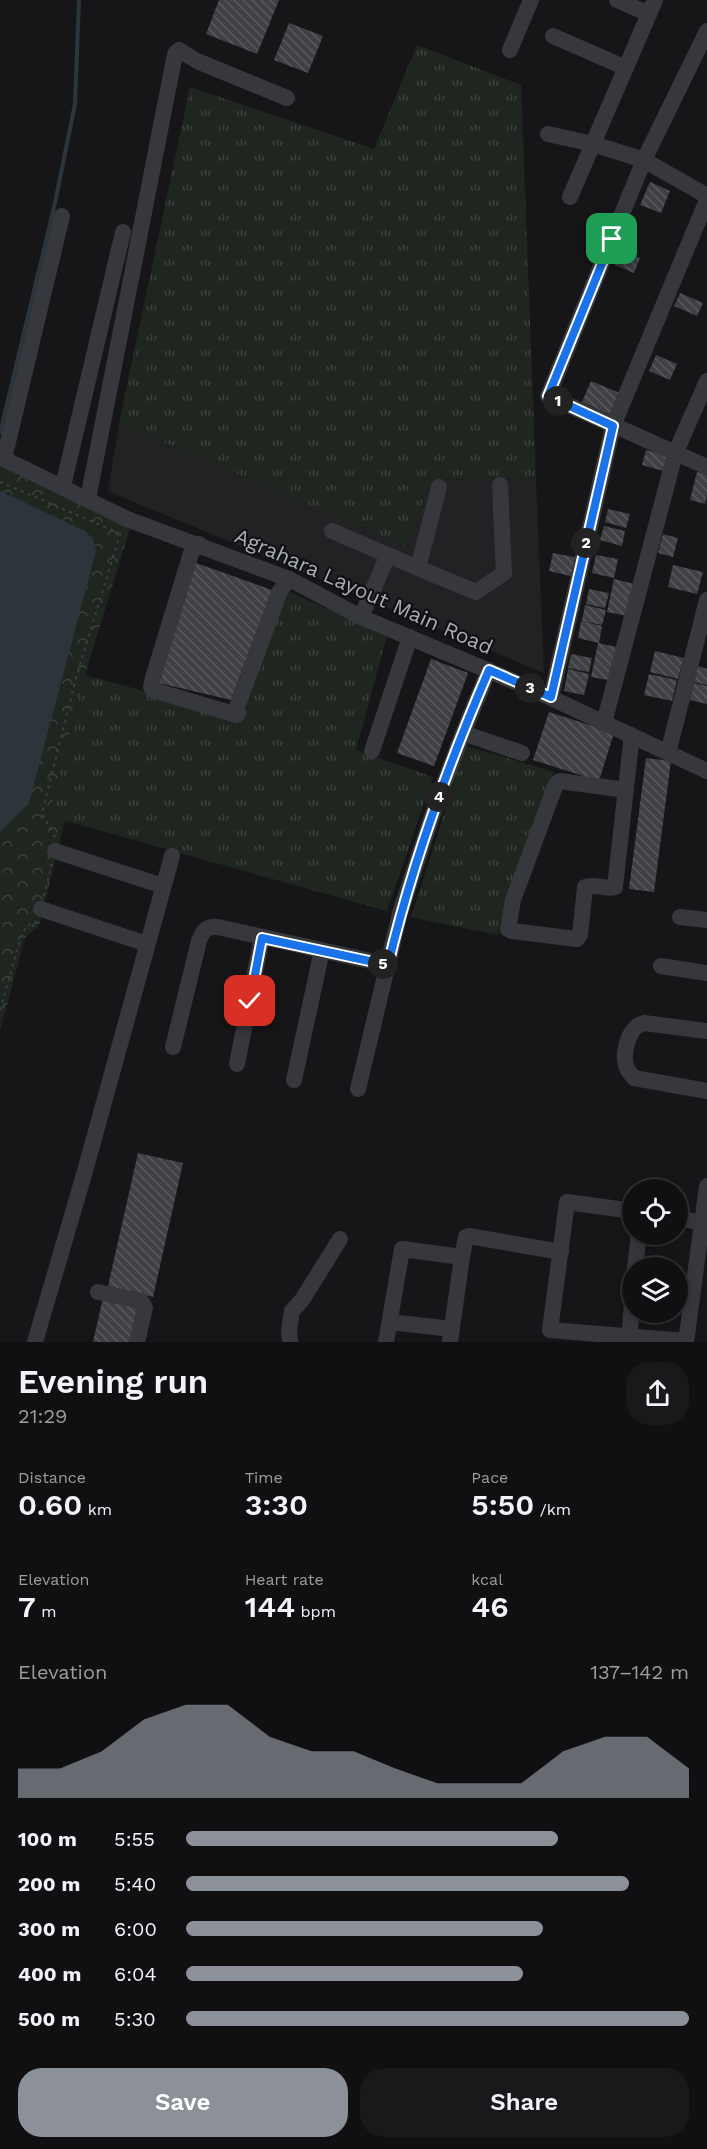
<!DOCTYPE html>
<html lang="en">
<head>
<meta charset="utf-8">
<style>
	:root { --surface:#101012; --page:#19191b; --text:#f1f3f6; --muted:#9c9d9f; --line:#303032; --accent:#8c9099 }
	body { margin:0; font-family:"Work Sans",sans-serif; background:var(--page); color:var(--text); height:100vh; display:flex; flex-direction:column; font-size:22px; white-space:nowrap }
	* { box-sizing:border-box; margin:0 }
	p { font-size:20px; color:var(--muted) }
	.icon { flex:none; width:33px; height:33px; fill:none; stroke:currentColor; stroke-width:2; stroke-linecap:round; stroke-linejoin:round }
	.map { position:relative; height:1342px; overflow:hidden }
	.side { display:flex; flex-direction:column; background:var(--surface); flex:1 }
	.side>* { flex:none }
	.tools { position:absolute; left:622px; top:1179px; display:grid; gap:12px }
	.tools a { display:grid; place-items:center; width:66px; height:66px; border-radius:50%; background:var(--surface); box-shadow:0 3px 15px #0003,0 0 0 2px var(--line); font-size:30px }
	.pin { position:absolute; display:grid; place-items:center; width:51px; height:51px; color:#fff; margin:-26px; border-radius:12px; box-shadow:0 3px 9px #0006 }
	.km { position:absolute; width:30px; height:30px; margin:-15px; border-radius:50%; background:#222; color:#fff; font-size:16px; line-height:30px; text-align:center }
	.round { display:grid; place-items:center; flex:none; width:63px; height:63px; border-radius:24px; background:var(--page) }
	.head { display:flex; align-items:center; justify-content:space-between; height:102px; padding:0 18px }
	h1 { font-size:33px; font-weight:600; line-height:45px }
	.metrics { display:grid; grid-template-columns:repeat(3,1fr); gap:9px; height:102px; padding:6px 18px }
	.metrics div { display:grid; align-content:center }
	.metrics b { font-size:30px; font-weight:600 }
	.metrics small { font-size:16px; font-weight:400 }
	.metrics p { font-size:16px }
	.chart { height:168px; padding:12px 18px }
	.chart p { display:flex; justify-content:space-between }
	.chart svg { width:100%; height:108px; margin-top:6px; fill:var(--accent); opacity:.7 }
	.action { display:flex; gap:12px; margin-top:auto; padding:12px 18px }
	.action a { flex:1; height:69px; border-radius:24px; background:var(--accent); color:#fff; font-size:24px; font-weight:600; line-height:69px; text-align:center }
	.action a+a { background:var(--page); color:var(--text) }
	ul { padding:0 18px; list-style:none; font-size:20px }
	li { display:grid; grid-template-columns:96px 72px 1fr; align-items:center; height:45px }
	li i { height:15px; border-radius:8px; background:var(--accent) }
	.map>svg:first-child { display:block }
	.built { fill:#222225 }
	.grass { fill:url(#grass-tufts) }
	.park { fill:url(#park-crowns) }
	.water { fill:#2c353c }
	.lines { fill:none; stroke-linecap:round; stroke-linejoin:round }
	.stream { stroke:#2c353c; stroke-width:4 }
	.building { fill:url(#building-back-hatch) }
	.path { stroke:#3d3f44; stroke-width:2; stroke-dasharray:3 4.5; stroke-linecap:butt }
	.minor { stroke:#37383d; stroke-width:16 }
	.route-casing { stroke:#fff; stroke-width:12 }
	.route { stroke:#1a73e8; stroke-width:8 }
	.labels { text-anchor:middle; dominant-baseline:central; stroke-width:4.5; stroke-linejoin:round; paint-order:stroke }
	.street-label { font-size:21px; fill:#a8adb8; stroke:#111113 }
</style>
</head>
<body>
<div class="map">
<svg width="707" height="1342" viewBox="0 0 707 1342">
	<defs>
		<pattern id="grass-tufts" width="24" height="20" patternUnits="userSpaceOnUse" patternTransform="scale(1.5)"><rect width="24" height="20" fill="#1e261f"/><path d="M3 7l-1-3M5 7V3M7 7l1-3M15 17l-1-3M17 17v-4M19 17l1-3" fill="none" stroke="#3c433d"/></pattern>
		<pattern id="park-crowns" width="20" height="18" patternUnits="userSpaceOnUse" patternTransform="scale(1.5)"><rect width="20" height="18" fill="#1e261f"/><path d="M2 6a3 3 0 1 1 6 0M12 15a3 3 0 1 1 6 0" fill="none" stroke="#3c433d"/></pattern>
		<pattern id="building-back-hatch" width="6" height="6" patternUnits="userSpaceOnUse" patternTransform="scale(1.5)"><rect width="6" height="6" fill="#404145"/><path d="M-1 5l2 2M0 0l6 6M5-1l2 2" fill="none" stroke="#595a5e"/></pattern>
	</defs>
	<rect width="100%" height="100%" fill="#161618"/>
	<path class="built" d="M119,423L407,547L430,480L536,478L544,673L108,491Z"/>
	<g class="grass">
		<path d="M417,45L521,85L536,478L430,480L407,547L119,423L190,87L374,149Z"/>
		<path d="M281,588L387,636L356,750L433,777L387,911L48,816L85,675L133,688L239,721Z"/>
		<path d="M466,746L554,772L505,902L498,935L411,917Z"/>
	</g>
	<path class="park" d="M0,466L130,528L85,675L49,815L65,820L39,926L25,938L0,1031Z"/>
	<path class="water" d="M0,491L81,529L93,538L96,551L29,803L0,832Z"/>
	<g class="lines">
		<path class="stream" d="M0,433L55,203L75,104L79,0"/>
	</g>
	<g class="building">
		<path d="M219,0H279L257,54L206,34Z"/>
		<path d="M289,23L323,36L308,73L274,60Z"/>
		<path d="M650,182L670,191L661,213L640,205Z"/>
		<path d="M621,250L640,258L634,273L615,265Z"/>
		<path d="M680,293L703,303L697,316L674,306Z"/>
		<path d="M656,355L677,364L670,380L649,371Z"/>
		<path d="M591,381L620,393L611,415L582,402Z"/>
		<path d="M646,450L668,456L663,471L642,465Z"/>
		<path d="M697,472L707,474V495L705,504L690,500Z"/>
		<path d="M608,509L630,514L626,528L605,522Z"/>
		<path d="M604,526L625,531L622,546L600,540Z"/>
		<path d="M663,534L678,538L673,557L658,553Z"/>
		<path d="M553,553L579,558L575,577L549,571Z"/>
		<path d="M596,555L618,559L614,578L592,573Z"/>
		<path d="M196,563L272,590L231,700L159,683Z"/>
		<path d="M673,565L703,572L697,594L668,587Z"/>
		<path d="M614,579L635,584L628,616L607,612Z"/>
		<path d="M589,589L609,593L605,608L586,604Z"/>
		<path d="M585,605L606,610L602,625L582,621Z"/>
		<path d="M581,621L602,626L599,643L578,638Z"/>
		<path d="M598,643L621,648L613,681L591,677Z"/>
		<path d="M655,651L684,658L678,679L650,672Z"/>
		<path d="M571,654L592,658L589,672L568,668Z"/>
		<path d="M431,659L468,673L434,766L397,753Z"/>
		<path d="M698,666L707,669V685L694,682Z"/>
		<path d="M568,669L589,674L584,695L564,691Z"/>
		<path d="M649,674L677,680L672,701L644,695Z"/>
		<path d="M694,683L707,686V704L690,700Z"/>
		<path d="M549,712L614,733L599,781L533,760Z"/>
		<path d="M646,758L671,761L654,892L629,889Z"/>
		<path d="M138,1153L183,1163L153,1297L108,1286Z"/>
		<path d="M103,1298L141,1306L133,1342H93Z"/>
	</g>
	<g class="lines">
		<g class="path">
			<path d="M0,482L119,533"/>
			<path d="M55,837L42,813L76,678L121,531"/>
			<path d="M44,896L52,863"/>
			<path d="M0,1010L22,934L27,926L36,921"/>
		</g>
		<g class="minor">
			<path d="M617,0L649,14"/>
			<path d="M707,31L644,160L548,396L707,467"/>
			<path d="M553,36L626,68"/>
			<path d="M510,50L531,0"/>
			<path d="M548,134L593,144L644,160L707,196"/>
			<path d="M570,197L655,0"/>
			<path d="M0,457L127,519L289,579L361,617L532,689L707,771"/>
			<path d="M4,459L62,216"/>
			<path d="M63,486L123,232"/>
			<path d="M88,499L175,54L179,50L197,61L287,98"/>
			<path d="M332,531L388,555"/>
			<path d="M199,544L191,553L152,681L151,687L153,690L237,715V707L280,591L289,579"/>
			<path d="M418,568L476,592L504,573L500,485"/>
			<path d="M361,617L388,555L418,568L439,487"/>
			<path d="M489,670L463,733L522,753"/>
			<path d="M551,697L613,426L707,200"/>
			<path d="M604,723L675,454L707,381"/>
			<path d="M372,751L410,637"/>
			<path d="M668,753L707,600"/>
			<path d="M626,790L560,781L556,784L513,900L508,929L512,931L577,939L580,935L585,887C594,883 605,890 615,887L631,743V735"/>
			<path d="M55,851L163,886"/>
			<path d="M41,909L147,944"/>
			<path d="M680,917L707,920"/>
			<path d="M661,966L707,973"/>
			<path d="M707,1031L644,1023C630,1026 624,1047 625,1060C625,1068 630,1073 634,1078L707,1091"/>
			<path d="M173,1047L199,941C203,930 207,926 218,927L388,965"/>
			<path d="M237,1064L262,937"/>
			<path d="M294,1080L322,950"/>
			<path d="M358,1089L400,913L432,816L463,733"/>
			<path d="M633,1211L567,1202L550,1330L686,1341"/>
			<path d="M678,1218L702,1223"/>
			<path d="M462,1257L466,1237L469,1236L561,1252"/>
			<path d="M635,1268L639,1234"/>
			<path d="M98,1292L141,1301L145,1308L137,1342"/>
			<path d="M390,1322L452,1329"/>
			<path d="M35,1342L85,1171L172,856"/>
			<path d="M290,1342L289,1330L292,1311L302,1300L340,1239"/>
			<path d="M386,1342L402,1249L462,1257L450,1342"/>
			<path d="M629,1342L633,1291"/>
			<path d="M686,1342L707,1186"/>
		</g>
	</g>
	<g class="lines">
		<defs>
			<path id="route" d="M250,1001L262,938L388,965C412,864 448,765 489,670L551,697L613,426L548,396L612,239"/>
		</defs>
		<use href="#route" class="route-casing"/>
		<use href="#route" class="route"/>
	</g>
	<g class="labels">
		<g class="street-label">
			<text transform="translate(364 591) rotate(24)">Agrahara Layout Main Road</text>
		</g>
	</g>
</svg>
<div class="tools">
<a><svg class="icon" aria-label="locate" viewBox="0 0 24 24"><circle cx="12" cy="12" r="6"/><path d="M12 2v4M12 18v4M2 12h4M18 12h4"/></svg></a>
<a><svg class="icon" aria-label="layers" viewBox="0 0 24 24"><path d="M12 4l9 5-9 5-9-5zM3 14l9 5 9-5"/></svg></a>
</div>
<div class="pin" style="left:612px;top:239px;background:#1e9e55"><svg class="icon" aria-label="arrive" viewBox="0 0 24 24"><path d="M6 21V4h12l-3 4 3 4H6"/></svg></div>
<div class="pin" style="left:250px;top:1001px;background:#d93025"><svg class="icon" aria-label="check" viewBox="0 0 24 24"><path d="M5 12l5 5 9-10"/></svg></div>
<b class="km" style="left:558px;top:401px">1</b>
<b class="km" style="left:586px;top:543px">2</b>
<b class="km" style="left:530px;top:688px">3</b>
<b class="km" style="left:439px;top:797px">4</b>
<b class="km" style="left:383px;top:964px">5</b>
</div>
<section class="side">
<div class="head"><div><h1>Evening run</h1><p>21:29</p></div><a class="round"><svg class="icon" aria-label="share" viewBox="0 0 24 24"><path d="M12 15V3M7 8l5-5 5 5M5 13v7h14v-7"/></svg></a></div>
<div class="metrics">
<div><p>Distance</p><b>0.60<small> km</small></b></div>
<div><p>Time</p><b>3:30</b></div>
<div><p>Pace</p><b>5:50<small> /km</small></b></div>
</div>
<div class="metrics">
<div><p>Elevation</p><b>7<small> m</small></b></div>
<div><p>Heart rate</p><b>144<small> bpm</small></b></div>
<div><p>kcal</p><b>46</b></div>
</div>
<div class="chart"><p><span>Elevation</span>137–142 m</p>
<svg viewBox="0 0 160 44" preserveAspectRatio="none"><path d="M0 44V32L10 32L20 25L30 12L40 6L50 6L60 19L70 25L80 25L90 32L100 38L110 38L120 38L130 25L140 19L150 19L160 32V44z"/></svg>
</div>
<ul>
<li><b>100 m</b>5:55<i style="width:74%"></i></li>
<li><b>200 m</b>5:40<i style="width:88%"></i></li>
<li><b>300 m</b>6:00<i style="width:71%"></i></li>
<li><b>400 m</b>6:04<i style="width:67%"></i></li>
<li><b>500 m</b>5:30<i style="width:100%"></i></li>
</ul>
<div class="action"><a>Save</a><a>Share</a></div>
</section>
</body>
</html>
